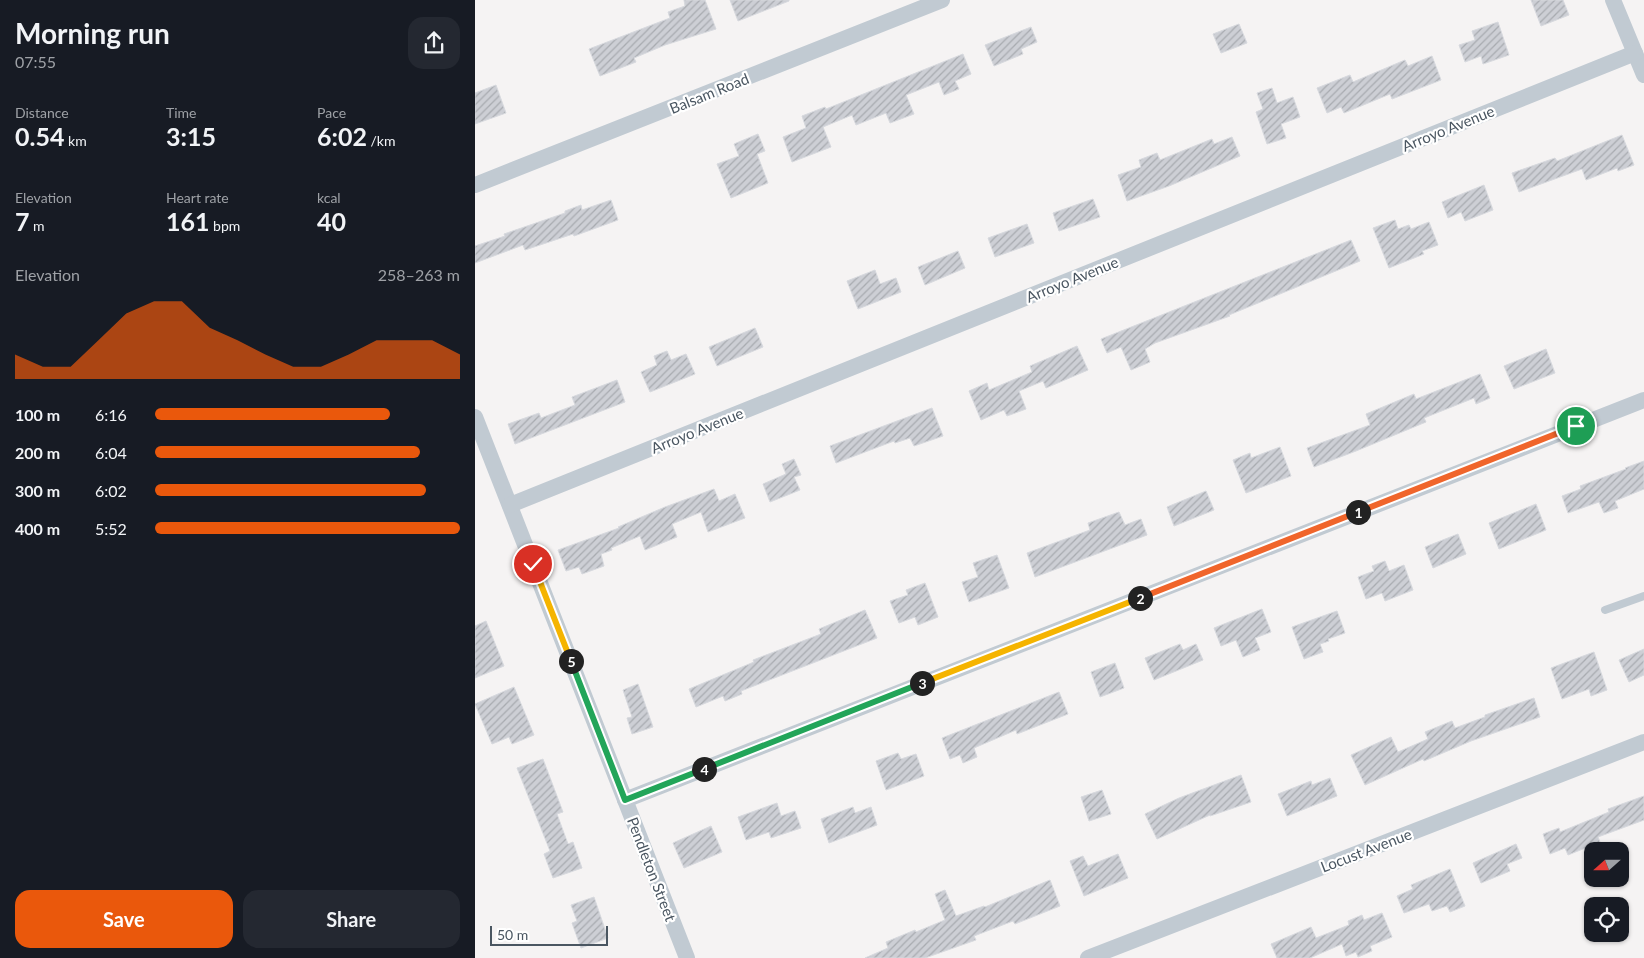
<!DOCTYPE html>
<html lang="en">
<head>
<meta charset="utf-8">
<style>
	:root { --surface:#171b24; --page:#242831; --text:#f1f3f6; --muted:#9ea1a6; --accent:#ea580c }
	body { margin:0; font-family:Lato,sans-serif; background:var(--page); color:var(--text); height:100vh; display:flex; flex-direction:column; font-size:19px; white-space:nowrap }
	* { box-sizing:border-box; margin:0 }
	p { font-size:16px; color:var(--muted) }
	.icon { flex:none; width:28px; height:28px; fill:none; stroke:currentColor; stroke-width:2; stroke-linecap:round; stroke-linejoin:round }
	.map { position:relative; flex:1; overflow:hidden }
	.panel { display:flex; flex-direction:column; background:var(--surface); width:475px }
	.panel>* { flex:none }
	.needle { width:32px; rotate:249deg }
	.fabs { position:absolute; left:1109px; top:842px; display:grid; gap:10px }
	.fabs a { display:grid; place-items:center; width:45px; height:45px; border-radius:10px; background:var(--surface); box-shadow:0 1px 4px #0004; font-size:25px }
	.scale { position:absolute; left:15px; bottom:12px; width:118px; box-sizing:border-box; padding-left:5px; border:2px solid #4a5661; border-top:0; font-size:14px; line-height:18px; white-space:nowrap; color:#4a5661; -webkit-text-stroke:4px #fff; paint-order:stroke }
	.pin { position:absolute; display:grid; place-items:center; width:42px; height:42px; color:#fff; margin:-21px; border:2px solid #fff; border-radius:50%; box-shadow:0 1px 5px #0007 }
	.km { position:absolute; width:25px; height:25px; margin:-12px; border-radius:50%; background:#222; color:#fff; font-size:14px; line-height:25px; text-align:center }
	.round { display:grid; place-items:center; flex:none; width:52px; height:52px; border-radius:15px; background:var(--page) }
	.headline { display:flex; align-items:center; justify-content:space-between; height:85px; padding:0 15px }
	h1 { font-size:28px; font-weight:700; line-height:38px }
	.metrics { display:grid; grid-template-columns:repeat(3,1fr); gap:8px; height:85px; padding:5px 15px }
	.metrics div { display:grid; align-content:center }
	.metrics b { font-size:25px; font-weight:700 }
	.metrics small { font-size:14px; font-weight:400 }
	.metrics p { font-size:14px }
	.chart { height:140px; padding:10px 15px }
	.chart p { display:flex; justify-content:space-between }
	.chart svg { width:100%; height:90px; margin-top:5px; fill:var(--accent); opacity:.7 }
	.action { display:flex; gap:10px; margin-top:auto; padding:10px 15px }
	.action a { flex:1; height:58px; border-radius:15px; background:var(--accent); color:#fff; font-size:20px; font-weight:700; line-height:58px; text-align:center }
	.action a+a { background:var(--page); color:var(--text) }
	ul { padding:0 15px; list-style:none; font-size:16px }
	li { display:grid; grid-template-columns:80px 60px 1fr; align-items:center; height:38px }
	li i { height:12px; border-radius:6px; background:var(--accent) }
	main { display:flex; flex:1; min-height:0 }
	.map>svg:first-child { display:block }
	.building { fill:url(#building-hatch); stroke:#d7d9de }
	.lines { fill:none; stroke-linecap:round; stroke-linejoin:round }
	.lane { stroke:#c1cad2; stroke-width:8 }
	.street { stroke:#c1cad2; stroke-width:16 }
	.split-1-casing { stroke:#fff; stroke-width:10 }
	.split-2-casing { stroke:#fff; stroke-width:10 }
	.split-3-casing { stroke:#fff; stroke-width:10 }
	.split-4-casing { stroke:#fff; stroke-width:10 }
	.split-5-casing { stroke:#fff; stroke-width:10 }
	.split-6-casing { stroke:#fff; stroke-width:10 }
	.split-1 { stroke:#f0652b; stroke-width:6 }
	.split-2 { stroke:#f0652b; stroke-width:6 }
	.split-3 { stroke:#f5b400; stroke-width:6 }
	.split-4 { stroke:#22a559; stroke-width:6 }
	.split-5 { stroke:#22a559; stroke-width:6 }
	.split-6 { stroke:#f5b400; stroke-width:6 }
	.labels { text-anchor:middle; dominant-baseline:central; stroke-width:4.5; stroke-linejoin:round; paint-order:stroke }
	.street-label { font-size:15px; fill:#4a5661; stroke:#fff }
</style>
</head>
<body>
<main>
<section class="panel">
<div class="headline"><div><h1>Morning run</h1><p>07:55</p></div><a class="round"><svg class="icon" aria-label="share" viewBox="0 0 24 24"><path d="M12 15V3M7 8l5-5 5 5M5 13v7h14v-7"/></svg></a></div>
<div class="metrics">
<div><p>Distance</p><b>0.54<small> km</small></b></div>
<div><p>Time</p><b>3:15</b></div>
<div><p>Pace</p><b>6:02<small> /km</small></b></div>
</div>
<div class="metrics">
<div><p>Elevation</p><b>7<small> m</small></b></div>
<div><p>Heart rate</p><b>161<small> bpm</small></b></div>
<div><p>kcal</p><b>40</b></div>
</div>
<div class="chart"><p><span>Elevation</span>258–263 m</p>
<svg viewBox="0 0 160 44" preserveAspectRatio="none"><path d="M0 44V32L10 38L20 38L30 25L40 12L50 6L60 6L70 19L80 25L90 32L100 38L110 38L120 32L130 25L140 25L150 25L160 32V44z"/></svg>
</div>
<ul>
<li><b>100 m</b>6:16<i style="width:77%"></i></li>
<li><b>200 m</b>6:04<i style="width:87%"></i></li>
<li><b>300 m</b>6:02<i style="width:89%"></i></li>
<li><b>400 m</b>5:52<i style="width:100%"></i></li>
</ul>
<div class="action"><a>Save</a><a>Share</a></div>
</section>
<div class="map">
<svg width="1169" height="958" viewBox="0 0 1169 958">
	<defs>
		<pattern id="building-hatch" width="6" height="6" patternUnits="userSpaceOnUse" patternTransform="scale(1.25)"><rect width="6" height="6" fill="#cdcfd5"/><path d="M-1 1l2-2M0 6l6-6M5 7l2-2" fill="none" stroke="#a8abb0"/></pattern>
	</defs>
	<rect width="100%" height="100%" fill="#f5f3f3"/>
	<g class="building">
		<path d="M209,0H230L241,29L190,45L159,58L161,62L125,76L114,49L195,18L193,12L210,6Z"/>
		<path d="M255,0H314V1L263,21Z"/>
		<path d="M1056,0H1088L1094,15L1066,26Z"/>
		<path d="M1023,22L1034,55L1008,64L1006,56L990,62L984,45L1000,40L997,31Z"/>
		<path d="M764,24L772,43L746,53L738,34Z"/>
		<path d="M556,27L562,42L546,49L548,54L519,66L510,45Z"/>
		<path d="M488,54L496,74L480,81L484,89L469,95L464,82L431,95L439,114L415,123L411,113L381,125L377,115L348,127L356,147L317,162L308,137L331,128L327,116L350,107L351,109Z"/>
		<path d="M957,56L966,80L917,99L915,94L869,113L866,107L852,113L842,88L875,75L878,82L930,60L933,66Z"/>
		<path d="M21,85L31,113L0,124V93Z"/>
		<path d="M797,88L802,103L818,97L825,117L806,124L811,138L792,144L781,112L788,109L782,93Z"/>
		<path d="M283,134L290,151L282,154L293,183L256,198L242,164L264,156L259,144Z"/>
		<path d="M1147,135L1159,165L1143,171L1142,168L1111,180L1107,169L1044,192L1037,173L1080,158L1082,161Z"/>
		<path d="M757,137L765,156L694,186L652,201L643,175L666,167L664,160L682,153L685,160L737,139L739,144Z"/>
		<path d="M1009,185L1018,210L990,221L986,212L973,218L967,202Z"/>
		<path d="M618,199L625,217L584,231L578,213Z"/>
		<path d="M136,200L143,220L99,236L98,234L50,250L48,245L0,263V246L30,236L29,234L90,213V211L106,205L107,210Z"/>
		<path d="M920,220L923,229L934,225L936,229L954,222L963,245L947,251L949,254L914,268L898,228Z"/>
		<path d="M552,224L559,243L520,257L513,238Z"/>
		<path d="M876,240L885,261L754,315L755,316L680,343L670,349L675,362L656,370L646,347L632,353L626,339Z"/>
		<path d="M483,251L490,268L450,285L443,267Z"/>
		<path d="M400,270L405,284L421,278L426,292L383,309L372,281Z"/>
		<path d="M280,328L288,347L242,366L234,347Z"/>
		<path d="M602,346L613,370L571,388L568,381L544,391L551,409L532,416L529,410L506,420L494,391L512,383L514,390L557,372L555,366Z"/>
		<path d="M1071,349L1080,373L1039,389L1029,366Z"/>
		<path d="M192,351L196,360L211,354L220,374L175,392L166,372L182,365L179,356Z"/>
		<path d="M1005,374L1015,398L1001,404L999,398L949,418L951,422L881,451L839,467L832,448L895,425L891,414L939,394L941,399Z"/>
		<path d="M142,380L150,402L40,444L33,424L64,413L66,418L100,405L97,397Z"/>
		<path d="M457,408L468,436L439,446L435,438L420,443L419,441L361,463L355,446Z"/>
		<path d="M805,447L816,476L771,493L758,460L775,453L776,458Z"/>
		<path d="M319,459L326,475L319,477L325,490L295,502L288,484L311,474L307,464Z"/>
		<path d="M1169,461V489L1140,501L1143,508L1129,513L1124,502L1093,513L1087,496L1106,489L1105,486L1151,469L1150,468Z"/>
		<path d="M239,489L244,501L260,494L270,518L233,532L226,512L197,524L202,537L170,550L165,536L136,548L137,550L126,554L129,566L107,574L104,567L91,571L83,550L144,528L143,527L190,507Z"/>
		<path d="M731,491L739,510L699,526L692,507Z"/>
		<path d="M1061,504L1071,530L1024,549L1014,523Z"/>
		<path d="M644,512L650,525L666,519L672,535L560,577L552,553L615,530L613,523Z"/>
		<path d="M983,534L991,554L958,568L950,547Z"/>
		<path d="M522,555L534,588L494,602L487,582L503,577L498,563Z"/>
		<path d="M910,561L914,571L929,565L938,590L910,601L907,593L891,599L883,577L899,571L897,566Z"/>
		<path d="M450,583L463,617L443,625L440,617L424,623L415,601L433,595L431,590Z"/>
		<path d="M787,609L796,632L780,638L785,650L768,657L761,640L746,646L739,628Z"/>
		<path d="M390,610L402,638L266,691L267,694L250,701L248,696L221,707L214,689L279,662L278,660L346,634L344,629Z"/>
		<path d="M862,611L870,633L853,639L854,641L845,644L848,652L829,659L817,627Z"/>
		<path d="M11,621L29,666L0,678V626Z"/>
		<path d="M705,644L708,650L721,644L728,660L679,680L670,658Z"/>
		<path d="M1169,649V675L1154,682L1144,660Z"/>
		<path d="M1119,652L1132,690L1116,696L1114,689L1087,699L1076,668Z"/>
		<path d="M640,663L649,688L625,697L616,672Z"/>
		<path d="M163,684L178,727L157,734L152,718L157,717L148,690Z"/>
		<path d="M39,687L59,735L37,744L34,737L17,744L0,704Z"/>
		<path d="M584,692L593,714L542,734L541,730L499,748L502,757L488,763L485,755L475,759L467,738Z"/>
		<path d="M1059,698L1065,717L996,741L949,761L948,759L890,785L876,755L916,737L923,752L953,739L950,732L977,721L980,728L1010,717V715Z"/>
		<path d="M423,753L426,759L441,754L449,776L411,790L401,761Z"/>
		<path d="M68,759L88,812L82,814L93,844L98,842L107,868L78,878L69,854L75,851L42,768Z"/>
		<path d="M766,775L776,802L735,816V815L682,839L670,814L704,798Z"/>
		<path d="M855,778L862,796L812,816L803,794L836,781L837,785Z"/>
		<path d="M627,790L636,814L614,821L606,797Z"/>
		<path d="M1169,796V820L1123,837L1125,842L1093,855L1090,848L1075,854L1068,834L1084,828L1085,832L1134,812L1133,809Z"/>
		<path d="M302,803L306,816L320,811L326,828L296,838L294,832L271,840L263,817Z"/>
		<path d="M378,807L380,813L396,807L402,825L354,843L346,819Z"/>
		<path d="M236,826L247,852L209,868L198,843Z"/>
		<path d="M1041,844L1047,858L1032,864L1035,871L1006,883L998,863Z"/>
		<path d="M643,854L653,878L609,896L595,861L608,856L613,866Z"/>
		<path d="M975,869L990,906L975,912L972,906L957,911L954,904L929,913L922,896L938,889L936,885Z"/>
		<path d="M575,880L585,906L540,924L538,921L499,936L501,940L450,958H390L413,948L411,942L440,930L441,932L470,920L460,894L470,890L481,916L509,906L510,907Z"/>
		<path d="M119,897L133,938L106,948L97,923L102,921L96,905Z"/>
		<path d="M907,913L917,937L895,946L897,951L883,957L881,952L871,956L867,944L835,958H802L796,944L836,927L841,938L874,925L873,921L887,915L889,920Z"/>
	</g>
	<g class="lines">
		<path class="lane" d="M1130,610L1169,596"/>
		<g class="street">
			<path d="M1138,0L1169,75"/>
			<path d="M0,185L467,0"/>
			<path d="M0,417L212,958"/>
			<path d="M35,505L1160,53"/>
			<path d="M150,800L1169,400"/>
			<path d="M613,958L1169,742"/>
		</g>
	</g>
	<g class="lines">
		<defs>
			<path id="split-1" d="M883,512L1101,426"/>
			<path id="split-2" d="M665,598L883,512"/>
			<path id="split-3" d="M447,683L665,598"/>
			<path id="split-4" d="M229,769L447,683"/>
			<path id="split-5" d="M96,661L150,800L229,769"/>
			<path id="split-6" d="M58,564L96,661"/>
		</defs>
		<use href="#split-1" class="split-1-casing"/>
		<use href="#split-2" class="split-2-casing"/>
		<use href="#split-3" class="split-3-casing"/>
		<use href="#split-4" class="split-4-casing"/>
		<use href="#split-5" class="split-5-casing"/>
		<use href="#split-6" class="split-6-casing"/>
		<use href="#split-1" class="split-1"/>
		<use href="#split-2" class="split-2"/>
		<use href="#split-3" class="split-3"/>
		<use href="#split-4" class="split-4"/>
		<use href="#split-5" class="split-5"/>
		<use href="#split-6" class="split-6"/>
	</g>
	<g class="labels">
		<g class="street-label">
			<text transform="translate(234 93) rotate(-22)">Balsam Road</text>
			<text transform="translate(973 128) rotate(-22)">Arroyo Avenue</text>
			<text transform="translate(597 279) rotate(-22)">Arroyo Avenue</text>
			<text transform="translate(222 430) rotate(-22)">Arroyo Avenue</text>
			<text transform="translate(891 850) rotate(-21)">Locust Avenue</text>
			<text transform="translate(177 869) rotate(69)">Pendleton Street</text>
		</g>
	</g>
</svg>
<div class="fabs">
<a><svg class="needle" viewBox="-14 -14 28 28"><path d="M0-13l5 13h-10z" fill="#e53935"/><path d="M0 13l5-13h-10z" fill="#9ea1a6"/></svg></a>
<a><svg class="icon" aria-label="locate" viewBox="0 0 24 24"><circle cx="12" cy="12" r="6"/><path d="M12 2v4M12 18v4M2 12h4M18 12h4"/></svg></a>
</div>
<div class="scale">50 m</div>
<div class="pin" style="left:1101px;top:426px;background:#1e9e55"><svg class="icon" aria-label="arrive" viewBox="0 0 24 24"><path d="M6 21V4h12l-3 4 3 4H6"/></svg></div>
<div class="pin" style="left:58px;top:564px;background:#d93025"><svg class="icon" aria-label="check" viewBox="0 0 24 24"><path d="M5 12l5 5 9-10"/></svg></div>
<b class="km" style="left:883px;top:512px">1</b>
<b class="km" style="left:665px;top:598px">2</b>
<b class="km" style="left:447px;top:683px">3</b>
<b class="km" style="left:229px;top:769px">4</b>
<b class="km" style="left:96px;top:661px">5</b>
</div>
</main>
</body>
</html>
